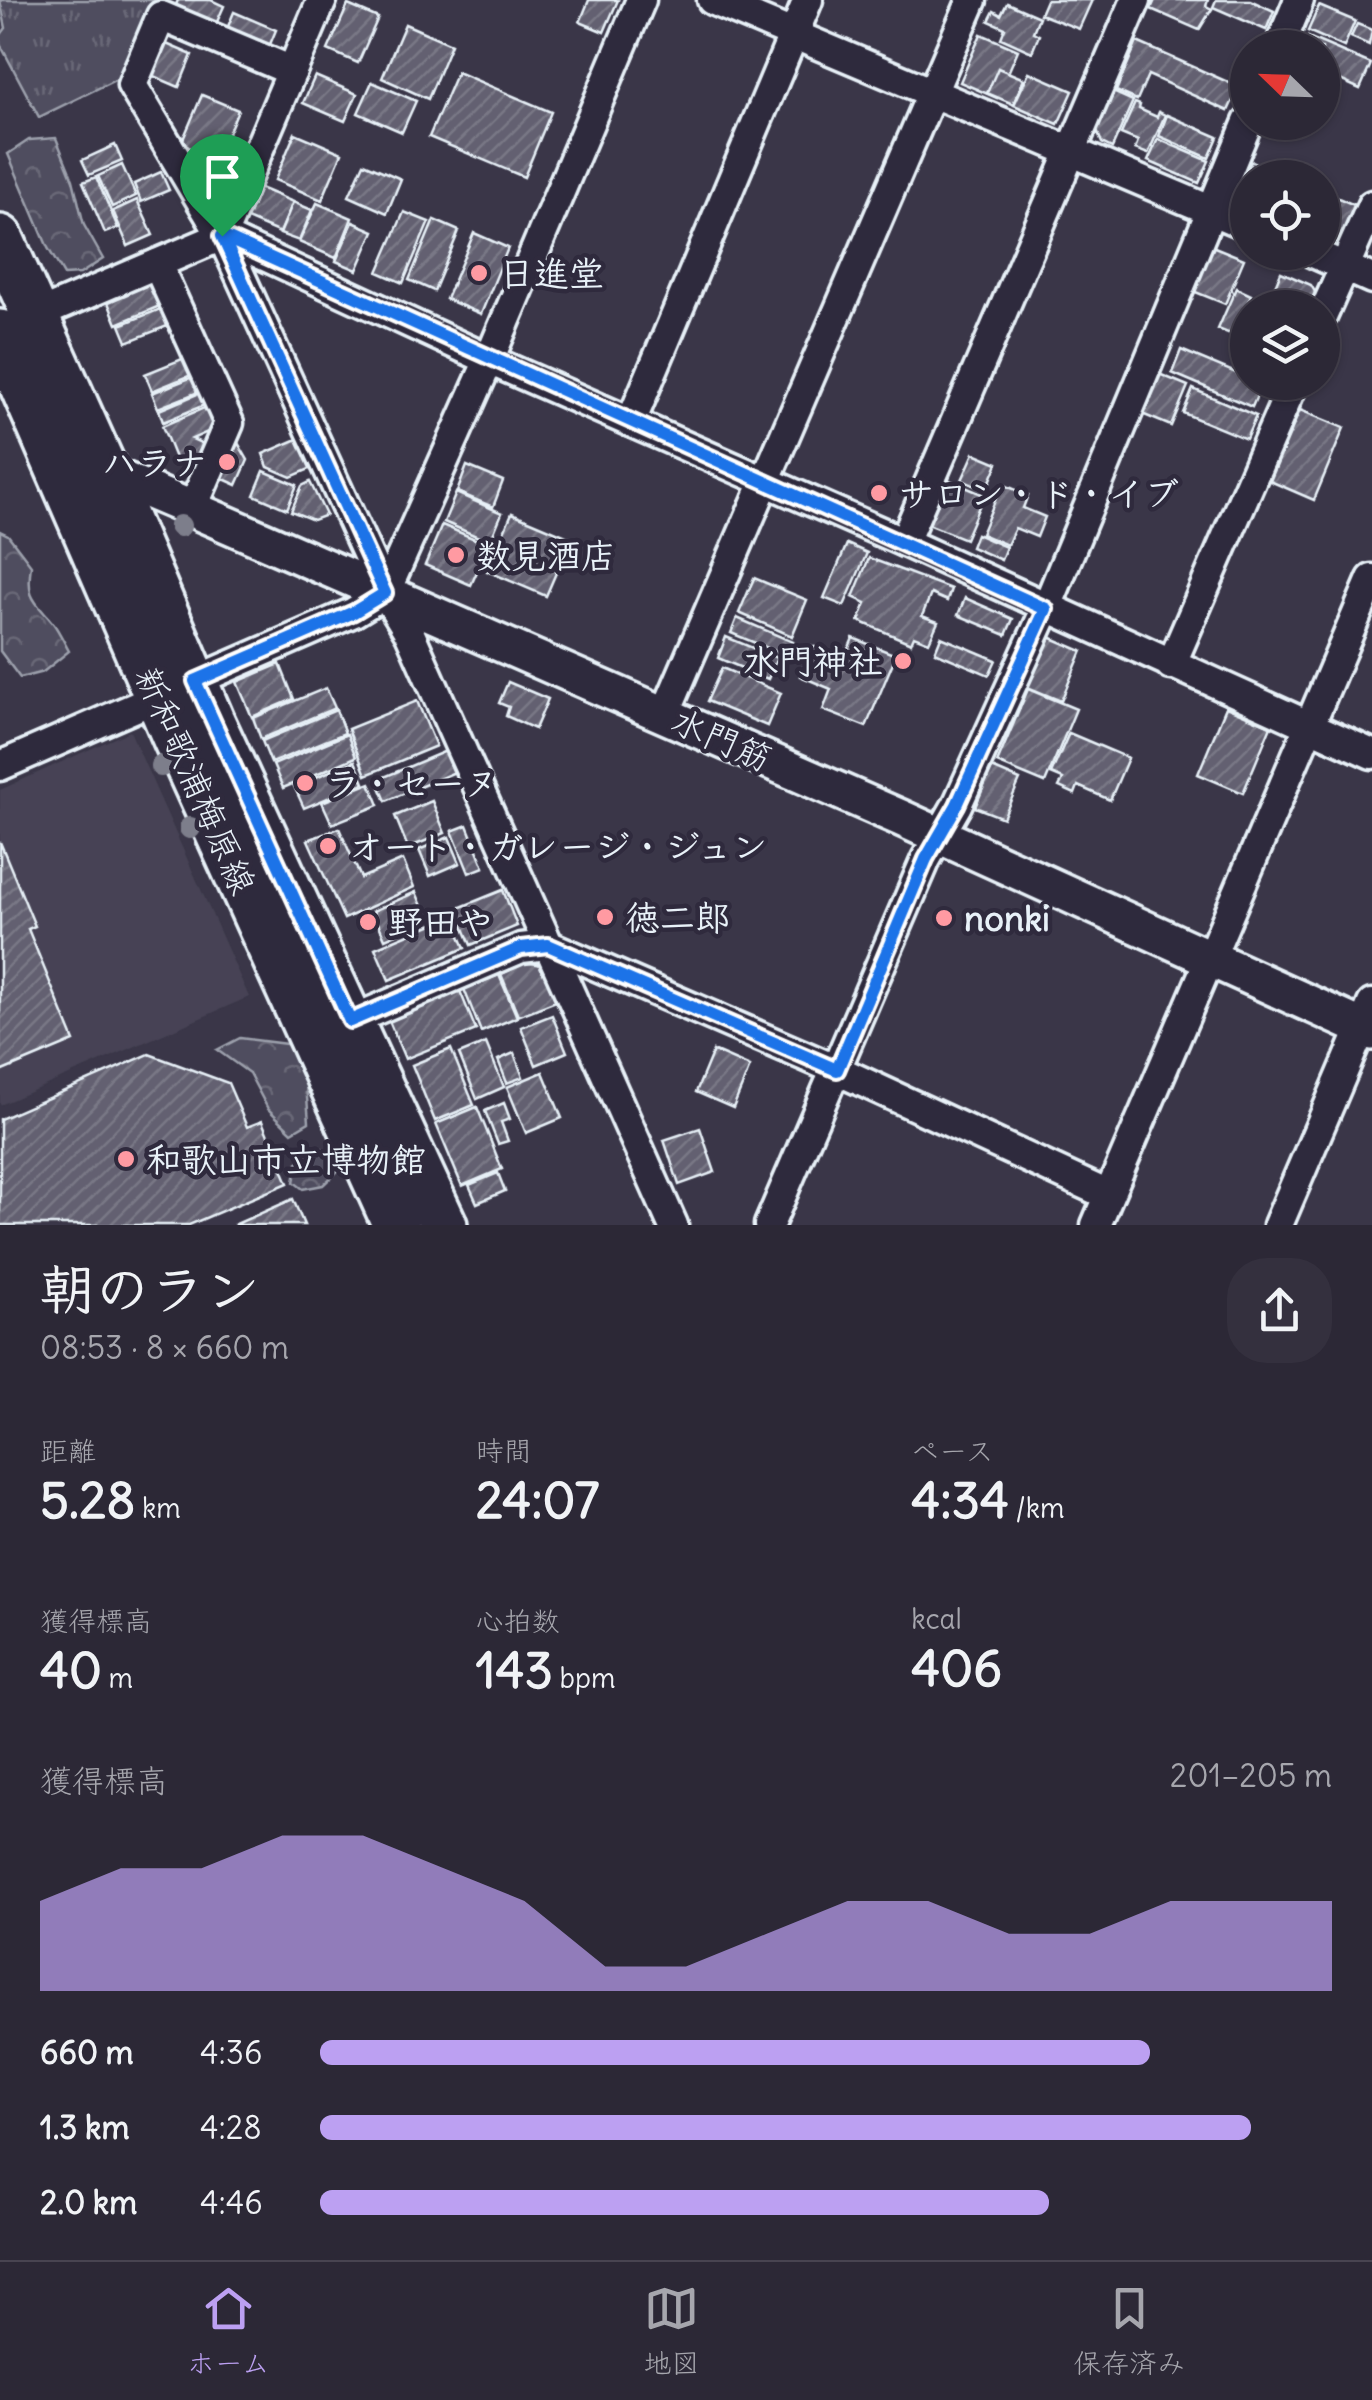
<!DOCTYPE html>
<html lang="ja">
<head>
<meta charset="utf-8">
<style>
	:root { --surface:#2c2836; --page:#34303e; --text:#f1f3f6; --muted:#a6a6ad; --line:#484451; --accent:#bca0f2 }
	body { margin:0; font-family:Delius,"Klee One",sans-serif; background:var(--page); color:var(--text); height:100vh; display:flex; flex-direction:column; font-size:38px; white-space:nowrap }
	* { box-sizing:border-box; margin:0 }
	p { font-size:32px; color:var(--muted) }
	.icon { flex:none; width:55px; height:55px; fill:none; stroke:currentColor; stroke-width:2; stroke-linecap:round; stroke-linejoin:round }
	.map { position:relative; height:1225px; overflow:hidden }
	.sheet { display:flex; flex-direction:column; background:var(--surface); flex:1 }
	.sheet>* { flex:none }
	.needle { width:65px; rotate:293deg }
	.fabs { position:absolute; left:1230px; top:30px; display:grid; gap:20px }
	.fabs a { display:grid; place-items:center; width:110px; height:110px; border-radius:50%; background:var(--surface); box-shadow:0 2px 8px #0004,0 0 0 2px var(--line); font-size:50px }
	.pin { position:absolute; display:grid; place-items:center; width:85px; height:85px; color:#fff; margin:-102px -42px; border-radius:50% 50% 50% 0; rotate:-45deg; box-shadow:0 0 10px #0007 }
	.pin .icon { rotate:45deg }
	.round { display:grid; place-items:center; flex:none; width:105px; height:105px; border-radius:40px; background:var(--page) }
	.head { display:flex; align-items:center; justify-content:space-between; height:170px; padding:0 40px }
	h1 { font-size:55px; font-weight:700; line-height:75px }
	.figures { display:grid; grid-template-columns:repeat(3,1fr); gap:15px; height:170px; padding:10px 40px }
	.figures div { display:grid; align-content:center }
	.figures b { font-size:50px; font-weight:700 }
	.figures small { font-size:28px; font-weight:400 }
	.figures p { font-size:28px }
	.chart { height:280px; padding:20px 40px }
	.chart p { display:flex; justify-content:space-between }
	.chart svg { width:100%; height:180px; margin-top:10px; fill:var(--accent); opacity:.7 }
	ul { padding:0 40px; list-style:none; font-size:32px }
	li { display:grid; grid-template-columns:160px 120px 1fr; align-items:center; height:75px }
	li i { height:25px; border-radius:12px; background:var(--accent) }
	.tab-bar { display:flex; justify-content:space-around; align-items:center; height:140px; border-top:2px solid var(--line); background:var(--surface); font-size:28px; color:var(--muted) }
	.tab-bar a { display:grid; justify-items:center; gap:5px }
	.tab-bar .on { color:var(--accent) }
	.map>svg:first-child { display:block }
	.built { fill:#464354 }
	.grass { fill:url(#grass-tufts); stroke:#9ca0ac; stroke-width:2.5 }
	.forest { fill:url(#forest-crowns); stroke:#9ca0ac; stroke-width:2.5 }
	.building { fill:url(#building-hatch); stroke:#e8f1f8; stroke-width:2.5 }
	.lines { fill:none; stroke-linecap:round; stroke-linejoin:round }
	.minor-casing { stroke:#e8f1f8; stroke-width:35 }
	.tertiary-casing { stroke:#e8f1f8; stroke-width:42 }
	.primary-casing { stroke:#e8f1f8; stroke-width:52 }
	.minor { stroke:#2f2a3d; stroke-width:28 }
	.tertiary { stroke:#2f2a3d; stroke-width:35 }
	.primary { stroke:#2f2a3d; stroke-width:45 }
	.tree { fill:#7d7e8b }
	.route-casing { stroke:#fff; stroke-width:20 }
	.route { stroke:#1a73e8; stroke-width:12 }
	.poi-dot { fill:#ff9aa2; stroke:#2f2a3d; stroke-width:4 }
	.labels { text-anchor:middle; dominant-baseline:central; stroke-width:9; stroke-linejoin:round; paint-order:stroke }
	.poi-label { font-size:35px; font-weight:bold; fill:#e8f1f8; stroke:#2f2a3d; text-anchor:start }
	.street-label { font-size:35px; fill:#e8f1f8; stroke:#2f2a3d }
</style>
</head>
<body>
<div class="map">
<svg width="1372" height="1225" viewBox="0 0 1372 1225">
	<defs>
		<pattern id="grass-tufts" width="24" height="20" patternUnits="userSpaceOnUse" patternTransform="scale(2.5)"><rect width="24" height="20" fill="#504e5f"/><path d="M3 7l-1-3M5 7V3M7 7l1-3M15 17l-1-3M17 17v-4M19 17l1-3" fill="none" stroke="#696877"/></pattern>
		<pattern id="forest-crowns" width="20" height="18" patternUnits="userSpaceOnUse" patternTransform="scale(2.5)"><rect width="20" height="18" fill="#504e5f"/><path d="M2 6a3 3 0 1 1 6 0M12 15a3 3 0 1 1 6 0" fill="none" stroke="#696877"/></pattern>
		<pattern id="building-hatch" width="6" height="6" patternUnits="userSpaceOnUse" patternTransform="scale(2.5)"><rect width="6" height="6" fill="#636171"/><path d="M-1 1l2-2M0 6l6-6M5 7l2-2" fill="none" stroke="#797886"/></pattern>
	</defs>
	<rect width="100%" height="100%" fill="#3a3648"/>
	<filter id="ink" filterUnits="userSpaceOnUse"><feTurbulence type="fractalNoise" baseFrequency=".01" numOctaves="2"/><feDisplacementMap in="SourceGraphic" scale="20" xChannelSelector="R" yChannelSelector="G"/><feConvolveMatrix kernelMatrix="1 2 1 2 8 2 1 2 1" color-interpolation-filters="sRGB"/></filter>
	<g filter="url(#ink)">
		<path class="built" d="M130,731L249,997L0,1105V790Z"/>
		<path class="grass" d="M0,0H154L121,77L39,117L0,44V36L6,28Z"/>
		<g class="forest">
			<path d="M56,138L73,180L84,225L103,259L80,274L64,275L48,248L8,154L29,140Z"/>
			<path d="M0,531L8,535L31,565C26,599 34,600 53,623C59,631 64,642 69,651L43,672L20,678L0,651Z"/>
			<path d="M240,1038L294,1045L306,1085L309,1122L292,1132L268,1109L249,1073L217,1050Z"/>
			<path d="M312,1146L331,1151L339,1170L323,1185L303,1189L294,1182L298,1162Z"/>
		</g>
		<g class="building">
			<path d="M178,0H211L224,6L213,31L172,14Z"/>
			<path d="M589,0H618L604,32L580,22Z"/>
			<path d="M1046,0H1092L1079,29L1040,14Z"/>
			<path d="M1155,0H1208L1206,6L1212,9L1199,30L1151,9Z"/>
			<path d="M1216,0H1250L1274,11L1266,30L1213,7Z"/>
			<path d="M1007,3L1039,17L1033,32L1039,35L1032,52L1001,38L1005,28L989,21L994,11L1001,15Z"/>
			<path d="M348,5L378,18L358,63L328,50Z"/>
			<path d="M1319,6L1355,21L1344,47L1308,31Z"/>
			<path d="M234,12L276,30L266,54L224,36Z"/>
			<path d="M405,24L451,44L428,99L382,78Z"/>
			<path d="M1357,24L1372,30L1369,45L1351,37Z"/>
			<path d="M981,34L1018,50L997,98L960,82Z"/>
			<path d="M1308,37L1371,64L1360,89L1322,72V48H1304Z"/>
			<path d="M1137,42L1239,87L1228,111L1148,75L1137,100L1116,91Z"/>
			<path d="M164,43L192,55L179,87L151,75Z"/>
			<path d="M998,68L1024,79L1013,104L987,93Z"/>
			<path d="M457,72L551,112L524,177L429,137Z"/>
			<path d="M1029,72L1073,91L1058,124L1014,105Z"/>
			<path d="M315,76L357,94L345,121L303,103Z"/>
			<path d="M372,82L416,101L402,132L358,113Z"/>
			<path d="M1113,92L1133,101L1112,148L1102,143L1097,131Z"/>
			<path d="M202,95L238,110L217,159L181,144Z"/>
			<path d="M1135,103L1140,105L1139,109L1157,117L1159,112L1165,115L1148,154L1135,149L1138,141L1121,134Z"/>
			<path d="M1167,115L1218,137L1209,158L1159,136Z"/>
			<path d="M295,133L342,153L322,200L275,180Z"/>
			<path d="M1158,139L1209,161L1199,183L1148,161Z"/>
			<path d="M115,145L122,161L89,175L82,160Z"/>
			<path d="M1251,161L1289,178H1248V204L1236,198Z"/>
			<path d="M364,163L401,179L387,213L349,196Z"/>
			<path d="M122,165L136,196L112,207L98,176Z"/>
			<path d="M161,172L169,190L141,202L134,184Z"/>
			<path d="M96,177L118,228L105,233L83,182Z"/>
			<path d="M260,188L293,202L280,233L247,219Z"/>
			<path d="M1322,191L1359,207L1342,245L1322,236Z"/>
			<path d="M137,200L153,235L128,246L113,211Z"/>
			<path d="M293,202L312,210L299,241L280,234Z"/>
			<path d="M317,203L352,218L336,258L299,242Z"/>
			<path d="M404,212L429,222L403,283L378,272Z"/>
			<path d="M434,220L459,231L434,291L409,280Z"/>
			<path d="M353,222L374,231L357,270L336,261Z"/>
			<path d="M474,233L508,248L481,314L446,299Z"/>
			<path d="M1212,246L1244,259L1225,304L1193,291Z"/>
			<path d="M1281,272L1311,285L1315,292L1308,308L1267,305Z"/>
			<path d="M152,280L162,305L117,324L107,300Z"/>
			<path d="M1236,288L1251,295L1244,312L1248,313V341L1218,329Z"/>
			<path d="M163,308L170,325L127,342L120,325Z"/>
			<path d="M1181,350L1248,378V382L1262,384L1252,407L1172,373Z"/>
			<path d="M187,357L194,374L152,391L145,374Z"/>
			<path d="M1159,374L1188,386L1171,426L1142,414Z"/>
			<path d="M195,376L201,391L158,408L152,393Z"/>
			<path d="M1193,389L1256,416L1246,439L1183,413Z"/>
			<path d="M202,392L207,404L163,422L159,410Z"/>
			<path d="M211,405L221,426L192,439L208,446L199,467L191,470L186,459L177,463L162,426Z"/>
			<path d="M1300,410L1344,428L1314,500L1270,481Z"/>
			<path d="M234,436L248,460L237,485L217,476Z"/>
			<path d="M300,438L312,468L291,477L268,467L263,454Z"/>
			<path d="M974,453L998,463L986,491L962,480Z"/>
			<path d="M467,466L503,481L493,507L457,492Z"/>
			<path d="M264,471L297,485L287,509L254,495Z"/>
			<path d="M942,477L984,495L965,539L923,522Z"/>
			<path d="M310,482L326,515L313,520L291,511L302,486Z"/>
			<path d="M1002,484L1028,495L1023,508L1045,517L1037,537L1015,528L1007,545L981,534Z"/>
			<path d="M456,493L502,513L490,542L444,522Z"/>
			<path d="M512,513L571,538L546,596L487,571Z"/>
			<path d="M442,525L489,545L471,585L425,565Z"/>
			<path d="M976,534L1006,547L1001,560L971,547Z"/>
			<path d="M847,544L867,553L844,606L824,598Z"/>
			<path d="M869,558L951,589L947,601L931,594L922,616L938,622L929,642L914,636L911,643L859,621L866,603L853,597Z"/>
			<path d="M754,578L807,600L792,636L739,613Z"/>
			<path d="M965,598L1013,619L1006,635L958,615Z"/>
			<path d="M737,618L793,642L787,656L731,633Z"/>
			<path d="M1047,636L1082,651L1061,701L1025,686Z"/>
			<path d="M726,637L777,658L768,679L718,658Z"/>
			<path d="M941,637L996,660L989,675L935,652Z"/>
			<path d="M853,638L896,655L866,727L823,710L831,689L800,676L812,646L844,659Z"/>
			<path d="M280,664L294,699L252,717L237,682Z"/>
			<path d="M722,668L781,693L767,726L707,701Z"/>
			<path d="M508,682L548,699L535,729L506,716L509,707L499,703Z"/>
			<path d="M326,688L335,708L261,739L253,718Z"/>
			<path d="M1028,689L1076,709L1045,783L997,763Z"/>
			<path d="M417,701L436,746L366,775L348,729Z"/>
			<path d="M1226,707L1271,726L1243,793L1198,774Z"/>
			<path d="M336,710L345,733L271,763L262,741Z"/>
			<path d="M1069,733L1128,758L1110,800L1078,786L1075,794L1059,787L1063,779L1051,774Z"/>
			<path d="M347,734L356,757L283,788L273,765Z"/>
			<path d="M446,751L455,772L386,801L377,780Z"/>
			<path d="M355,761L364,783L304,808L294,786Z"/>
			<path d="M992,768L1020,780L1003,818L975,807Z"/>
			<path d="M370,783L379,805L332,824L322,802Z"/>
			<path d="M432,801L445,833L408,848L395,816Z"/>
			<path d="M467,825L484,867L469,873L452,831Z"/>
			<path d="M339,828L361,878L403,860L414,887L344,919L308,840Z"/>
			<path d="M449,837L460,863L430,876L419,850Z"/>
			<path d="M0,842L35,926L28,929L74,1041L0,1072Z"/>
			<path d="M503,890L517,926L471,945L456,909Z"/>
			<path d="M416,892L428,920L385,939L373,911Z"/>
			<path d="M452,916L465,948L389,980L375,948Z"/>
			<path d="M526,962L542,965L556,1001L518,1016L501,974Z"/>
			<path d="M499,975L517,1017L481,1032L464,989Z"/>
			<path d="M460,991L476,1030L405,1059L389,1021Z"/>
			<path d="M552,1015L567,1052L536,1065L521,1027Z"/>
			<path d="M486,1043L504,1087L477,1099L459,1054Z"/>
			<path d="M451,1049L474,1105L435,1121L412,1065Z"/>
			<path d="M713,1051L750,1067L733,1108L696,1092Z"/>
			<path d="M514,1053L523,1077L507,1083L498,1060Z"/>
			<path d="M149,1054L228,1083L247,1127L262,1121L288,1183L189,1225H0V1119Z"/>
			<path d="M543,1072L562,1118L526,1133L507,1087Z"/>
			<path d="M504,1103L510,1119L501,1122L508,1141L498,1144L485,1111Z"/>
			<path d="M477,1107L502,1169L462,1186L436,1124Z"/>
			<path d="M700,1128L715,1172L679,1185L664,1140Z"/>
			<path d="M498,1173L505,1191L477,1203L469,1185Z"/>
			<path d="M293,1199L304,1225H234Z"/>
		</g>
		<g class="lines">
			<defs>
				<g id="minor">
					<path d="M712,0L1248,226"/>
					<path d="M1279,48L1299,0"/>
					<path d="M292,71L161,16L132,85L222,236L385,593L410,634L673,1225"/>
					<path d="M222,236L505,367L904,542L1372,754"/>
					<path d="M1311,252L1372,279"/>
					<path d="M157,264L229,423L192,509"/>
					<path d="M35,316L222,236L322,0"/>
					<path d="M1322,317L1372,205"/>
					<path d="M631,422L808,0"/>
					<path d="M904,542L1136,0"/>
					<path d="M1171,665L1294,382"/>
					<path d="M665,714L972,0"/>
					<path d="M0,766L354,612L385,593L489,360L641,0"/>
					<path d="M350,1021L521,948L548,945L837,1070L1108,1195"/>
					<path d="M769,1225L926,859L957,805L1046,609L1248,122"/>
					<path d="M1096,1225L1372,579"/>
					<path d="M1278,1225L1372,1004"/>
				</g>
				<path id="tertiary" d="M92,478L105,472L192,509L901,818L1372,1032"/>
				<g id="primary">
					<path d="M0,238L105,472L212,723L444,1225"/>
					<path d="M0,333L176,739L396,1225"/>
				</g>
			</defs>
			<use href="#minor" class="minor-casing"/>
			<use href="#tertiary" class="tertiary-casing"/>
			<use href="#primary" class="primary-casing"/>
			<use href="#minor" class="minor"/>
			<use href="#tertiary" class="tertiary"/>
			<use href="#primary" class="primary"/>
		</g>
		<g class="tree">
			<circle cx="180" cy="526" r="11"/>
			<circle cx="161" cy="766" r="11"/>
			<circle cx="190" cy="828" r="11"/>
		</g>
	</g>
	<g class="lines" filter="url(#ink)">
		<defs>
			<path id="route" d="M222,236L1046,609L957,805L926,859L837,1070L548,945L521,948L350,1021L195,681L354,612L385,593Z"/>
		</defs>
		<use href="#route" class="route-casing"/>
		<use href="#route" class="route"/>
	</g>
	<g class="poi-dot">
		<circle cx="479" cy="273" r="10"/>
		<circle cx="227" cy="462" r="10"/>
		<circle cx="879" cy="493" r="10"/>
		<circle cx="456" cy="555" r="10"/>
		<circle cx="903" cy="661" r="10"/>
		<circle cx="305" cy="783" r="10"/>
		<circle cx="328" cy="846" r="10"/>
		<circle cx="605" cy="917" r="10"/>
		<circle cx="944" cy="918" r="10"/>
		<circle cx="368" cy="922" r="10"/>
		<circle cx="126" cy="1159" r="10"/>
	</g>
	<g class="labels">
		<g class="poi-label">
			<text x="499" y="273">日進堂</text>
			<text x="207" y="462" text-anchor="end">ハラナ</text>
			<text x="899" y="493">サロン・ド・イブ</text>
			<text x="476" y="555">数見酒店</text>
			<text x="883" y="661" text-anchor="end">水門神社</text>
			<text x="325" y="783">ラ・セーヌ</text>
			<text x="348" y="846">オート・ガレージ・ジュン</text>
			<text x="625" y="917">徳二郎</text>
			<text x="964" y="918">nonki</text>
			<text x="388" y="922">野田や</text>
			<text x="146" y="1159">和歌山市立博物館</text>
		</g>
		<g class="street-label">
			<text transform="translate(722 739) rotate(24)">水門筋</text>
			<text transform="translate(196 780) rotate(66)">新和歌浦梅原線</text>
		</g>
	</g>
</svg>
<div class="fabs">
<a><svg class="needle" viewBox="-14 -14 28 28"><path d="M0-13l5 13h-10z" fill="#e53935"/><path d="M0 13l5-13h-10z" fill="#a6a6ad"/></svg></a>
<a><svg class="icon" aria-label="locate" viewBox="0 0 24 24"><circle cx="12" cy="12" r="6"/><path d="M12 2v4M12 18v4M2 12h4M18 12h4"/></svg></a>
<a><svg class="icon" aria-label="layers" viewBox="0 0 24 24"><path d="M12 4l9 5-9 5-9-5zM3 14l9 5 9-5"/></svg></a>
</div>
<div class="pin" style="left:222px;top:236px;background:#1e9e55"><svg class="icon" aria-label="arrive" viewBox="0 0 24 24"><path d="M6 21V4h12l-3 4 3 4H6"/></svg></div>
</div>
<section class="sheet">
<div class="head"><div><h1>朝のラン</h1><p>08:53 · 8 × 660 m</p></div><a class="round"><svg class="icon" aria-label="share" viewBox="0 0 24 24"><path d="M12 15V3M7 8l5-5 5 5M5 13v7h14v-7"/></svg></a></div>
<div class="figures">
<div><p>距離</p><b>5.28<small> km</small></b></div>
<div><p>時間</p><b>24:07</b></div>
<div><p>ペース</p><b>4:34<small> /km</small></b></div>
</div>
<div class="figures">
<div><p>獲得標高</p><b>40<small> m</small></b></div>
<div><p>心拍数</p><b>143<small> bpm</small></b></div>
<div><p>kcal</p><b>406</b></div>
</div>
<div class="chart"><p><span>獲得標高</span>201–205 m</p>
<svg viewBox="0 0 160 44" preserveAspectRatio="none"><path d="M0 44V22L10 14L20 14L30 6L40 6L50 14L60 22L70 38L80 38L90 30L100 22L110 22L120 30L130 30L140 22L150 22L160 22V44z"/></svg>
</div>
<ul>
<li><b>660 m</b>4:36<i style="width:82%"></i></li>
<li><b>1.3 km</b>4:28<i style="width:92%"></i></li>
<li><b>2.0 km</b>4:46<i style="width:72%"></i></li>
</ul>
</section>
<nav class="tab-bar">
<a class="on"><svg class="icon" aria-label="home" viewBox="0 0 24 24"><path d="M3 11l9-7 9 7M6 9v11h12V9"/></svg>ホーム</a>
<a><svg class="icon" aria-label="map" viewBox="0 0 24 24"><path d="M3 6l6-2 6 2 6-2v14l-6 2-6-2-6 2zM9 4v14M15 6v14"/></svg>地図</a>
<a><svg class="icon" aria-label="saved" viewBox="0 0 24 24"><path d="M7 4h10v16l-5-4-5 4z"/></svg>保存済み</a>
</nav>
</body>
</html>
